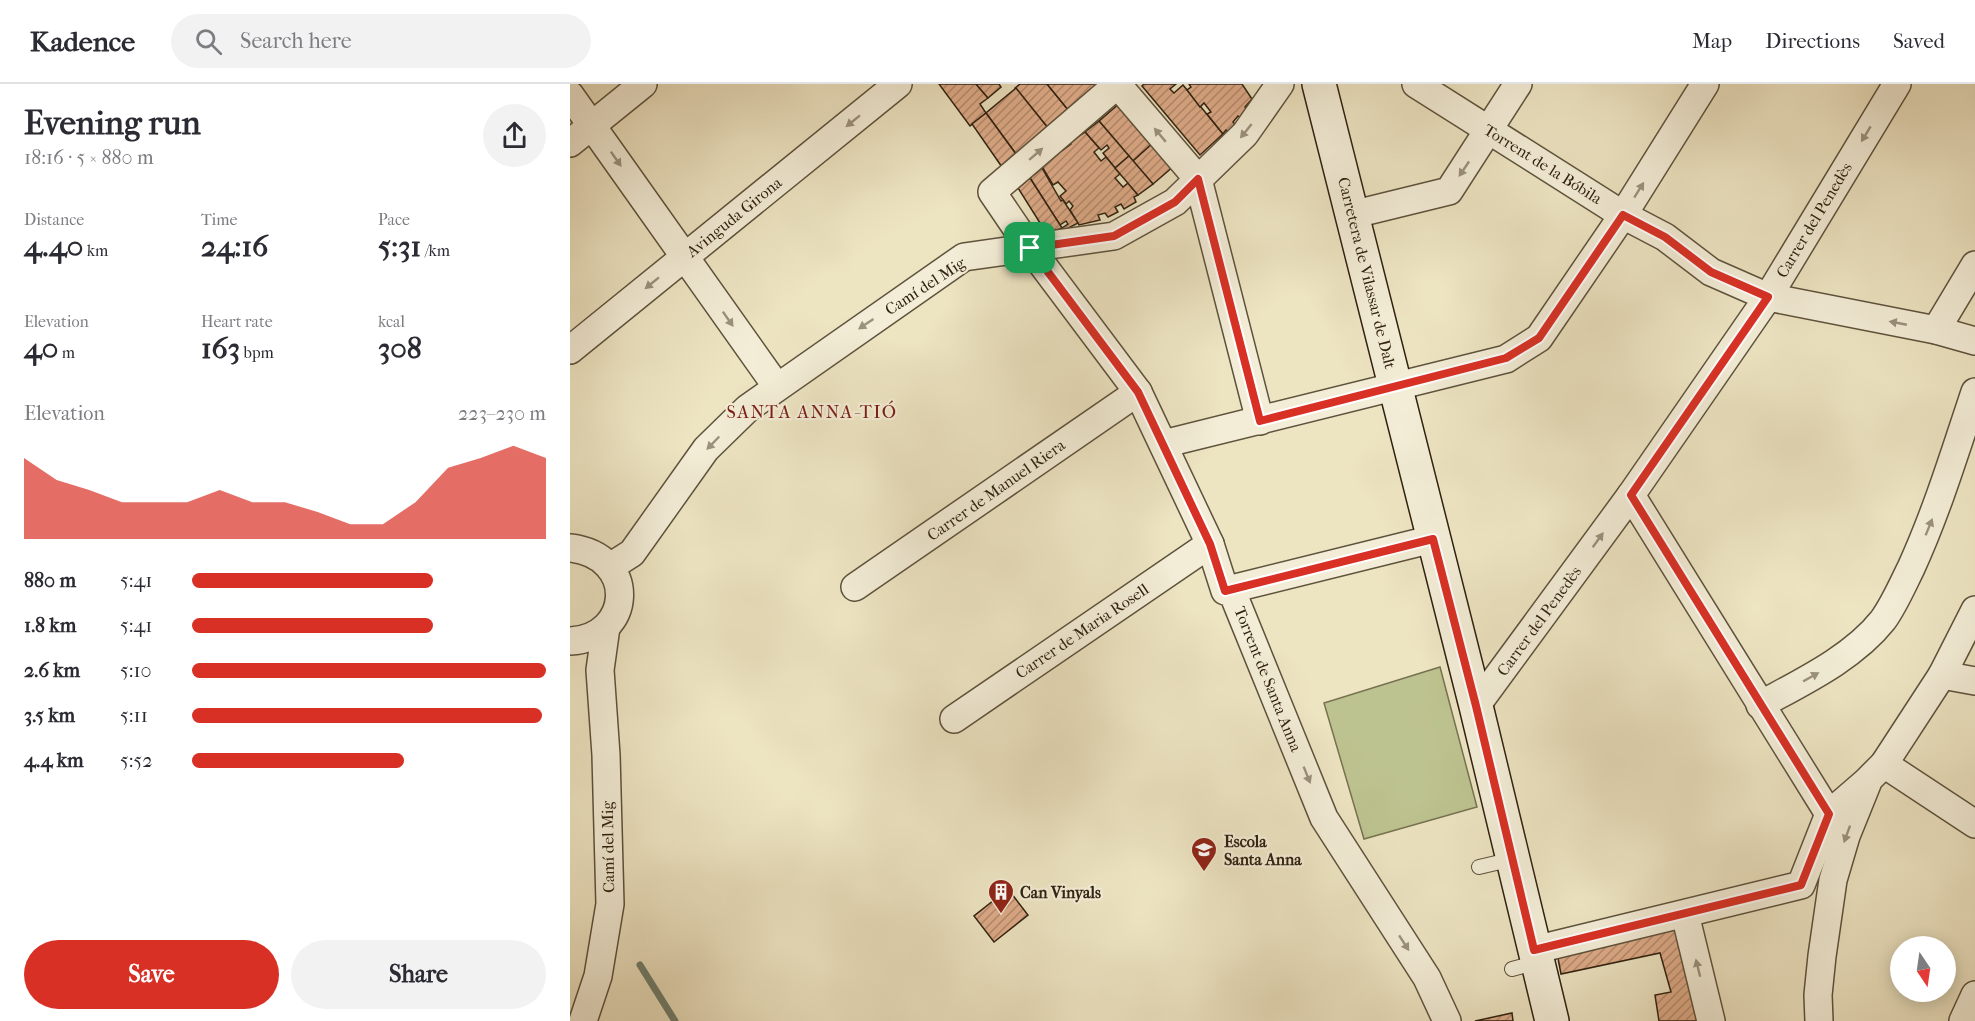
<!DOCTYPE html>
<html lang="en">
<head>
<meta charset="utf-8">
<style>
	:root { --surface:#fff; --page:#f2f2f3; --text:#2b2b33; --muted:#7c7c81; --line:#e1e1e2; --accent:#d93025 }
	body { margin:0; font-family:"IM FELL French Canon",serif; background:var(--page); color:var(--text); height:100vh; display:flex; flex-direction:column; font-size:22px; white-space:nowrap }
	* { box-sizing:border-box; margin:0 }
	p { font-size:20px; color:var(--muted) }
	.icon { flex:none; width:33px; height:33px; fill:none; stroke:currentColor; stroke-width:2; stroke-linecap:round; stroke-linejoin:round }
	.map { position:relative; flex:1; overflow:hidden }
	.sheet { display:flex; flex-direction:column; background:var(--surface); width:570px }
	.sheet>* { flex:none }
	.needle { width:39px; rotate:167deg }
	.tools { position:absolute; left:1320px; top:852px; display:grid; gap:12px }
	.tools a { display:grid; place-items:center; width:66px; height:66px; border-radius:50%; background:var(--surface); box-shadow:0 3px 15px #0003; font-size:30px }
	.pin { position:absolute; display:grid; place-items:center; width:51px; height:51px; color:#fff; margin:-26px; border-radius:12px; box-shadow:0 3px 9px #0006 }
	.round { display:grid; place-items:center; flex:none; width:63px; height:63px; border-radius:32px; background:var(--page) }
	.summary { display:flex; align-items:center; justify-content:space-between; height:102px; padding:0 24px }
	h1 { font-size:33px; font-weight:700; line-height:45px }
	.figures { display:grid; grid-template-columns:repeat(3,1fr); gap:9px; height:102px; padding:6px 24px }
	.figures div { display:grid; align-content:center }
	.figures b { font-size:30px; font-weight:700 }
	.figures small { font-size:16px; font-weight:400 }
	.figures p { font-size:16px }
	.chart { height:168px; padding:12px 24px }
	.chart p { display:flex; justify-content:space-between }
	.chart svg { width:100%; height:108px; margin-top:6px; fill:var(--accent); opacity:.7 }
	.cta { display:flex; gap:12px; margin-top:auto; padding:12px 24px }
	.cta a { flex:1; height:69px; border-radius:36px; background:var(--accent); color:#fff; font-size:24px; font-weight:700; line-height:69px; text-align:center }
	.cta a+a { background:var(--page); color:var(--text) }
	ul { padding:0 24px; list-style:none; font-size:20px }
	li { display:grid; grid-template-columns:96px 72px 1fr; align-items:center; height:45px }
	li i { height:15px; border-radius:8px; background:var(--accent) }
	header { display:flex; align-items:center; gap:36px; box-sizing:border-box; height:84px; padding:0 30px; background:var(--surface); border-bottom:2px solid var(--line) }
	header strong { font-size:28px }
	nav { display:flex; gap:33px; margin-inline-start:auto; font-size:21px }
	.search { width:420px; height:54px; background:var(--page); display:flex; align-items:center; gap:15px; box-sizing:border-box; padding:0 21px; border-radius:33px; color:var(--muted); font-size:22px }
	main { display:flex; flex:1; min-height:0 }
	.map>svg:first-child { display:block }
	.garden { fill:#bdc390; stroke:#767250; stroke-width:1.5 }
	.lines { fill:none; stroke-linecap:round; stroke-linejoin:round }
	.stream { stroke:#6f806f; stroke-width:7 }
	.building { fill:url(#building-hatch); stroke:#2f2110; stroke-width:1.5 }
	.lane-casing { stroke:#5e523c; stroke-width:16 }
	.street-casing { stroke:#5e523c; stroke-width:30 }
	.secondary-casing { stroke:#2f2110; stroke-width:36 }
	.lane { stroke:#f3edd7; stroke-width:14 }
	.street { stroke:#f3edd7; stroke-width:27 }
	.secondary { stroke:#f3edd7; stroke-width:33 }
	.oneway { fill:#9b917d }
	.route-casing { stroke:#fff; stroke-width:12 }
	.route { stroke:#d93025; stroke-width:8 }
	.labels { text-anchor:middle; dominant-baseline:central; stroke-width:4.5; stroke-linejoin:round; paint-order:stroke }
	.street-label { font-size:16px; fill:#2f2110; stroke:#f3edd7 }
	.poi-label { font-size:16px; font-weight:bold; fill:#2f2110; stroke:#f3edd7; text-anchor:start }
	.neighbourhood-label { font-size:18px; letter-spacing:1.5px; fill:#7a1f14; stroke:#f3edd7 }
</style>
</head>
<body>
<header>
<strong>Kadence</strong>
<div class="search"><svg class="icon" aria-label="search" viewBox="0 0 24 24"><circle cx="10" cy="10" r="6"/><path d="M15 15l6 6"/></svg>Search here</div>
<nav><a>Map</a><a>Directions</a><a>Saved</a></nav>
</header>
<main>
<section class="sheet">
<div class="summary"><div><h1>Evening run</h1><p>18:16 · 5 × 880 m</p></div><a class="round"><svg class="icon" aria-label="share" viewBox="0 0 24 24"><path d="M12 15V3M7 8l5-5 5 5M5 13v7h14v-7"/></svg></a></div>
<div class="figures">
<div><p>Distance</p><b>4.40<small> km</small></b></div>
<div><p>Time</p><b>24:16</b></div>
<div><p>Pace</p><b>5:31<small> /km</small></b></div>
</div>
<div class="figures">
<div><p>Elevation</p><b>40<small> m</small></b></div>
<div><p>Heart rate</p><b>163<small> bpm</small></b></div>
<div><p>kcal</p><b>308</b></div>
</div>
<div class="chart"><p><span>Elevation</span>223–230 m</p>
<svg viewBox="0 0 160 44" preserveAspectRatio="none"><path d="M0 44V11L10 20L20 24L30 29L40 29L50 29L60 24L70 29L80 29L90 33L100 38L110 38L120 29L130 15L140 11L150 6L160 11V44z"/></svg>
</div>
<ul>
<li><b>880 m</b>5:41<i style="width:68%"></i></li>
<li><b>1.8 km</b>5:41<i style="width:68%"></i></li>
<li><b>2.6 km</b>5:10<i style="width:100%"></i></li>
<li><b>3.5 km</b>5:11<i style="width:99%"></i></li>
<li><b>4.4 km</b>5:52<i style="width:60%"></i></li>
</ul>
<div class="cta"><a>Save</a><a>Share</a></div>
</section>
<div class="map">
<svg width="1405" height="937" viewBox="0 0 1405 937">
	<defs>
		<pattern id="building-hatch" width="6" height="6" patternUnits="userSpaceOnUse" patternTransform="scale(1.5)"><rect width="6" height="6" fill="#deab88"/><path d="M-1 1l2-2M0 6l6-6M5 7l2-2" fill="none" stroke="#b48b6e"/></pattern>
	</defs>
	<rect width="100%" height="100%" fill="#ede4c2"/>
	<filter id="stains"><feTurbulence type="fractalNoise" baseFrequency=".00333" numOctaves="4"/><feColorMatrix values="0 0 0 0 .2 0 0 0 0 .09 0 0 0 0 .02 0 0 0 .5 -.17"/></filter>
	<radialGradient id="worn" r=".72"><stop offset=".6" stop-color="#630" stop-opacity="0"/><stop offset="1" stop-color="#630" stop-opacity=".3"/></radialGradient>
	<path class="garden" d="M870,583L907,723L794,755L754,619Z"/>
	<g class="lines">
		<path class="stream" d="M70,881L105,937"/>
	</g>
	<g class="building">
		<path d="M369,0H406L418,14L410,20L416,29L400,42Z"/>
		<path d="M406,0H429L431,3L418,14Z"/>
		<path d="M450,0H477L499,27L478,44L445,4Z"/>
		<path d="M477,0H531L499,27Z"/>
		<path d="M574,0H606L600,5L604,9L613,1L653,50L630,71L572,2Z"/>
		<path d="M619,0H672L682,15L675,23L677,25L671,34L668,32L663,38L665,40L659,48L656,46L653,50L637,30L641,28L634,19L630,23L617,6L621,3Z"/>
		<path d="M446,4L478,44L446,70L416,29Z"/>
		<path d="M550,19L584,58L563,77L529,37Z"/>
		<path d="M416,29L446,70L432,83L402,40Z"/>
		<path d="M529,37L559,72L545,84L533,69L539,64L537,61L531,66L515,48Z"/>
		<path d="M515,48L529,64L524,68L531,77L536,73L550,90L545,94L553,103L558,99L568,111L564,113L566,118L554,125L551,120L545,123L548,128L538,133L535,129L528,131L530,136L509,141L500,126L503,122L499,117L496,120L490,112L496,107L488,98L483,101L471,81L491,63L493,66L501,60L499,58Z"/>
		<path d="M584,58L604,82L583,100L563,77Z"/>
		<path d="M559,72L583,100L568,111L545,84Z"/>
		<path d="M472,84L491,117L493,116L508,139L493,147L492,144L498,140L496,137L490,141L460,94Z"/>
		<path d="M460,94L492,144L477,150L448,104Z"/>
		<path d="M438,805L458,831L424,858L404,832Z"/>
		<path d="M1107,841L1130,937H1089L1085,911L1101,908L1090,869L991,890L987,869Z"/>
		<path d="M942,929L943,937H905Z"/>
	</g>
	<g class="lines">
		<defs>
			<g id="lane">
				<path d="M909,783L943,775"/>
				<path d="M942,885L968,878"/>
			</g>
			<g id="street">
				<path d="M547,0L628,95L690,337"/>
				<path d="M548,0L422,108L460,164L568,308L640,460L655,507L661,505L754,734L857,894L877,937"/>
				<path d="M846,0L1053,131L1095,153L1141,188L1198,213L1366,246L1405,257"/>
				<path d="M0,11L207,303"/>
				<path d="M0,59L73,0"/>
				<path d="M781,131L879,107L948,0"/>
				<path d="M1366,246L1405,181"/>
				<path d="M0,266L328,0"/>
				<path d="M593,360L936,275L969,254L1053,131L1135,0"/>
				<path d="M1061,411L1259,730"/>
				<path d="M0,464C69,472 63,554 0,557"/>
				<path d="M40,483L62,469L136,365L178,324L394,173L544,152L605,118L675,50L710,0"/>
				<path d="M285,503L568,308"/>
				<path d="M661,505L863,455"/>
				<path d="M1372,591L1405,597"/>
				<path d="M1190,621C1232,598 1283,574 1313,536C1324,521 1333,500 1341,484C1367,427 1385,368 1405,308"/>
				<path d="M906,622L1061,411L1198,213L1327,0"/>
				<path d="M384,635L640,460"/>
				<path d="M1314,680L1405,740"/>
				<path d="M1115,830L1141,937"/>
				<path d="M964,866L1231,801L1259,730L1296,698"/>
				<path d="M13,937L28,892L40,820L36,671L30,586L36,543"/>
				<path d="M1249,937L1248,911L1252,872L1263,796L1276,752L1299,695L1314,680L1372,591L1405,526"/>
				<path d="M1393,937L1405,911"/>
			</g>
			<path id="secondary" d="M749,0L906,622L982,937"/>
		</defs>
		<use href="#lane" class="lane-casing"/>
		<use href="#street" class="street-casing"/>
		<use href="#secondary" class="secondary-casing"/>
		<use href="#lane" class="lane"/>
		<use href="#street" class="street"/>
		<use href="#secondary" class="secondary"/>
	</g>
	<defs><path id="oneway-solid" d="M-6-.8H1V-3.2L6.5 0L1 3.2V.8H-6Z" transform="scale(1.5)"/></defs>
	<g class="oneway">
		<use href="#oneway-solid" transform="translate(283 37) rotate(141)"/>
		<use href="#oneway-solid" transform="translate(676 47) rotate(129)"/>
		<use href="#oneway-solid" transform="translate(1296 50) rotate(121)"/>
		<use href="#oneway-solid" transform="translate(590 51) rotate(-130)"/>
		<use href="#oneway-solid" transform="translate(466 70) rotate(-41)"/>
		<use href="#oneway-solid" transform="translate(46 75) rotate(55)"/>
		<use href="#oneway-solid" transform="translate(894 85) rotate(124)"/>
		<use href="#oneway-solid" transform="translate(1069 106) rotate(-58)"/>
		<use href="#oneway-solid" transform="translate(82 199) rotate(141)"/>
		<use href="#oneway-solid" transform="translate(158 235) rotate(55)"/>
		<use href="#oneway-solid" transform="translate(1328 239) rotate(-169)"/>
		<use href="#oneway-solid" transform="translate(296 240) rotate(146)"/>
		<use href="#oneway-solid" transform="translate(143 359) rotate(134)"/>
		<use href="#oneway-solid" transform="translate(1359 443) rotate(-68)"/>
		<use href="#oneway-solid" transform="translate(1028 456) rotate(-54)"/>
		<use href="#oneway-solid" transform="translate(1241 593) rotate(-29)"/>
		<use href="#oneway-solid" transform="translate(737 691) rotate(68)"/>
		<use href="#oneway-solid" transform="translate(1277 750) rotate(110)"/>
		<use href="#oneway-solid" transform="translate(834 859) rotate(57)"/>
		<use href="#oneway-solid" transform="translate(1128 884) rotate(-104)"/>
	</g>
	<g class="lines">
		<defs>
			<path id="route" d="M628,95L690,337L936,274L969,254L1053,131L1095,153L1141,188L1198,213L1061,411L1259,730L1231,801L964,866L906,622L863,455L655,507L640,460L568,308L460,164L544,152L605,118Z"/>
		</defs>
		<use href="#route" class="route-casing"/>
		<use href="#route" class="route"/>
	</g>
	<defs>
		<symbol id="school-pin" viewBox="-11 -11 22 30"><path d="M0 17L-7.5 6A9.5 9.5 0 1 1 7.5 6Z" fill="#8f2418" stroke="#f3edd7"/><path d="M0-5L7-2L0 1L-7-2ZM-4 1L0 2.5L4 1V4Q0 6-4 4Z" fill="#fff"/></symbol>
		<symbol id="building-pin" viewBox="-11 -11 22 30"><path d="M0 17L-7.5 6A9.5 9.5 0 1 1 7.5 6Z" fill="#8f2418" stroke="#f3edd7"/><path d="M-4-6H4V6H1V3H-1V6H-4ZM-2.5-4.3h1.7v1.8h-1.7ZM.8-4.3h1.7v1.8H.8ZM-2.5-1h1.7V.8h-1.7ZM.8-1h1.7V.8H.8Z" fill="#fff"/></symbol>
	</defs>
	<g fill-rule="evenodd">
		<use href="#school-pin" x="619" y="751" width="30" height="40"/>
		<use href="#building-pin" x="416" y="793" width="30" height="40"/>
	</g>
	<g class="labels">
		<g class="street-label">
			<text transform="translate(973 80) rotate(32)">Torrent de la Bóbila</text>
			<text transform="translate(164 133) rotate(-39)">Avinguda Girona</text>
			<text transform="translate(1244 136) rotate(-59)">Carrer del Penedès</text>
			<text transform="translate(797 189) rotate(76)">Carretera de Vilassar de Dalt</text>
			<text transform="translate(355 202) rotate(-33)">Camí del Mig</text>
			<text transform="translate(426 406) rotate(-35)">Carrer de Manuel Riera</text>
			<text transform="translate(969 537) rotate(-54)">Carrer del Penedès</text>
			<text transform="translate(512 547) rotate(-34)">Carrer de Maria Rosell</text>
			<text transform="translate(698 595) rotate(68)">Torrent de Santa Anna</text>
			<text transform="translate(38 763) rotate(-91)">Camí del Mig</text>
		</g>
		<g class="poi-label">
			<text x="654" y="757">Escola<tspan x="654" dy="18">Santa Anna</tspan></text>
			<text x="450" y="808">Can Vinyals</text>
		</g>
		<g class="neighbourhood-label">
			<text x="242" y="328">SANTA ANNA-TIÓ</text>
		</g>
	</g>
	<rect width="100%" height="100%" filter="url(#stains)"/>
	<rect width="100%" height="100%" fill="url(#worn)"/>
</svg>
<div class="tools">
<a><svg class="needle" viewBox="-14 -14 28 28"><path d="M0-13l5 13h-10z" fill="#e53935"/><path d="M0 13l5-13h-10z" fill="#7c7c81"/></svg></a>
</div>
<div class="pin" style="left:460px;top:164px;background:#1e9e55"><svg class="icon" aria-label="arrive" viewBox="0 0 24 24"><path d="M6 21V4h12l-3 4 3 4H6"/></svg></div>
</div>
</main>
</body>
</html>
